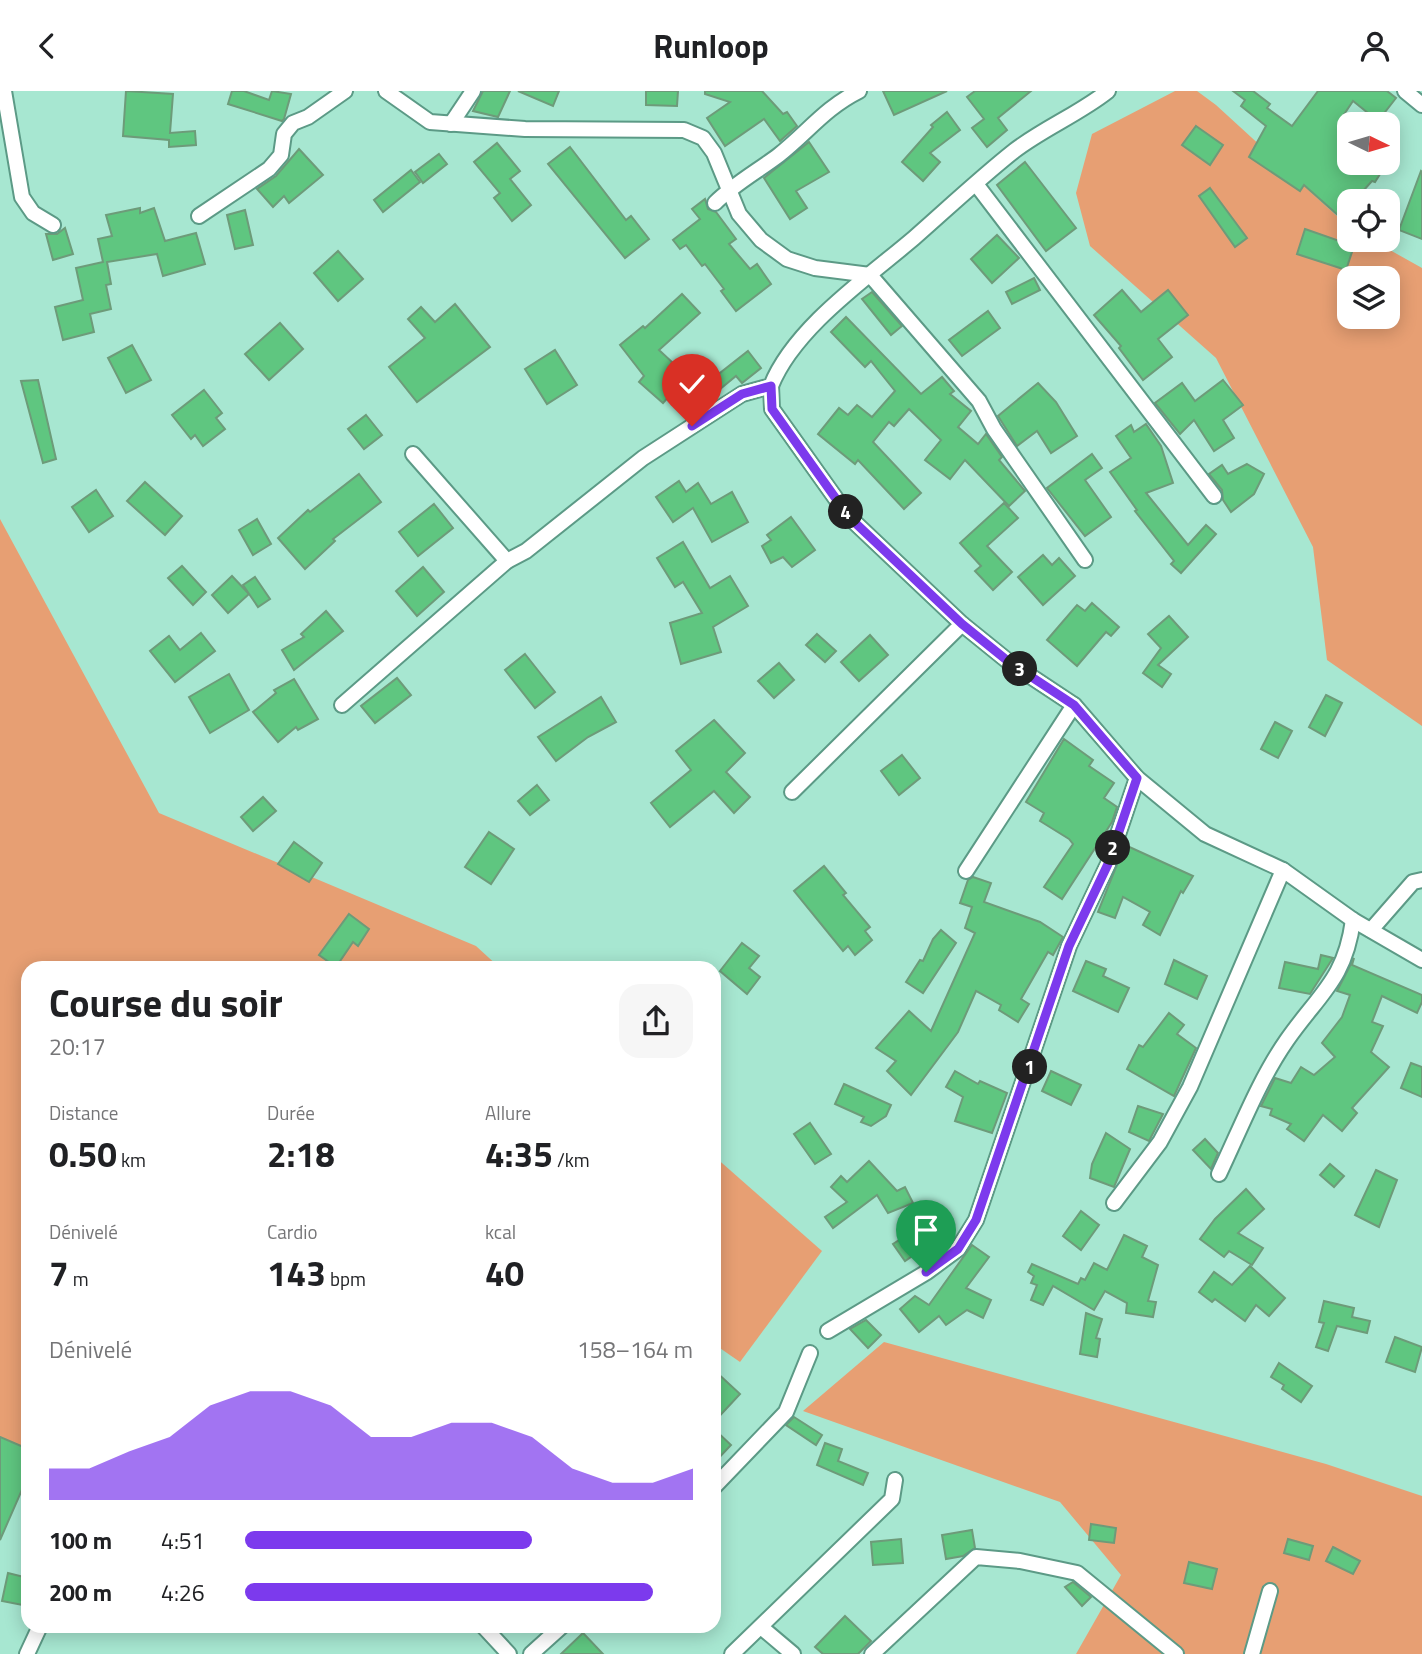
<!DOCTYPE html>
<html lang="fr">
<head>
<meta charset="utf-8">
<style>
	:root { --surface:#fff; --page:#f6f6f6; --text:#202124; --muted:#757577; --accent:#7c3aed }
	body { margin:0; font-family:"Titillium Web",sans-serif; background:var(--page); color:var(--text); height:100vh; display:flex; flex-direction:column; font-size:26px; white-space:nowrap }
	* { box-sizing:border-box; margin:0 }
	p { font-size:23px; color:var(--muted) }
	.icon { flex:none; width:38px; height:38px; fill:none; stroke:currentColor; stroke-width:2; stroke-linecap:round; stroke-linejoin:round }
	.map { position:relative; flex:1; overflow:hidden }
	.side { position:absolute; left:21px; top:870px; width:700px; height:672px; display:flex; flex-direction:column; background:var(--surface); border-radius:21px; box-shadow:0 4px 18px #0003 }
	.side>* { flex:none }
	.needle { width:46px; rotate:95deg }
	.controls { position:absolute; left:1337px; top:21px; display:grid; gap:14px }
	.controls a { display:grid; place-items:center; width:63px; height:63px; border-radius:14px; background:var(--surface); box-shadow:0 4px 18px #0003; font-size:35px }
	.pin { position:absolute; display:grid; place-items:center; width:60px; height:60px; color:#fff; margin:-72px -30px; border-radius:50% 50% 50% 0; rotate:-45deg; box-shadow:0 0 7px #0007 }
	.pin .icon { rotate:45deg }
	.km { position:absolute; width:35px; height:35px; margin:-18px; border-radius:50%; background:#222; color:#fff; font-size:19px; line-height:35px; text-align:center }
	.round { display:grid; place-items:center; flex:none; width:74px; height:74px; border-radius:21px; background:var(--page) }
	.summary { display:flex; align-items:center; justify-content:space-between; height:119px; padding:0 28px }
	h1 { font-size:38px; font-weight:700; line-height:52px }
	.stats { display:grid; grid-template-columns:repeat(3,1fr); gap:10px; height:119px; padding:7px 28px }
	.stats div { display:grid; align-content:center }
	.stats b { font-size:35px; font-weight:700 }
	.stats small { font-size:19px; font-weight:400 }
	.stats p { font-size:19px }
	.chart { height:196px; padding:14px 28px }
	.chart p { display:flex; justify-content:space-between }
	.chart svg { width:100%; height:126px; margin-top:7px; fill:var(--accent); opacity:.7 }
	ul { padding:0 28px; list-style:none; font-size:23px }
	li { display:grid; grid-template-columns:112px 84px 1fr; align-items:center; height:52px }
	li i { height:18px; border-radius:9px; background:var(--accent) }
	header { display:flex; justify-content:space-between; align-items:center; height:91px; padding:0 28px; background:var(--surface); font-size:32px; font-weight:700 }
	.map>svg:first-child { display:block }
	.green { fill:#e79f73; fill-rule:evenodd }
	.building { fill:#5fc680; stroke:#6d9b79; stroke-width:2 }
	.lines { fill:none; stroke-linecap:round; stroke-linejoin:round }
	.street-casing { stroke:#5c9a86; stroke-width:18 }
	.street { stroke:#fff; stroke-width:14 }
	.route-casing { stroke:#fff; stroke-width:14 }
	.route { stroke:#7c3aed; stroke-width:9 }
</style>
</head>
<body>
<header><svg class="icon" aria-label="back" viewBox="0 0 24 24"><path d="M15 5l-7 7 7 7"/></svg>Runloop<svg class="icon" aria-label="person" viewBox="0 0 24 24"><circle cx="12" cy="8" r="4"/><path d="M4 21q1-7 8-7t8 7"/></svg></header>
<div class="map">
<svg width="1422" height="1563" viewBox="0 0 1422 1563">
	<rect width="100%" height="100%" fill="#a7e7d1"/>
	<g class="green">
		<path d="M1175,0H1197L1216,14L1349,136V149H1372L1422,177V635L1327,569L1313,456L1216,267L1090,155L1076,102L1092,43ZM1349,187H1388V226H1349Z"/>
		<path d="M0,428L159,722L476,855L500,877H28V1393L0,1384Z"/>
		<path d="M714,1065L822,1160L740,1271L714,1253Z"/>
		<path d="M884,1251L1326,1373L1422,1405V1563H1076L1121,1484L1060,1411L803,1320Z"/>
	</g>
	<g class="building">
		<path d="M126,0L173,3L170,42L195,40L196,54L169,56V49L123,45Z"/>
		<path d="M232,0H244L269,9L272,0L291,3L284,28L282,30L228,13Z"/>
		<path d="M483,0H510L498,26L473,20Z"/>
		<path d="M518,0H559L553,15Z"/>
		<path d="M646,0H678L677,15L646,14Z"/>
		<path d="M705,0H762L783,23L787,21L797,35L780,50L764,28L725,55L707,27L730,11L705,3Z"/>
		<path d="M883,0H947L894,24Z"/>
		<path d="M975,0H1031L998,27L1007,39L987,56L972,37L984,28L967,6Z"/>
		<path d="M1233,0H1253L1270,13L1267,17L1292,35L1318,0H1387L1396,7L1378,30L1353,10L1339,31L1349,38V72H1387L1375,91L1372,90L1354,110H1349V116L1340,126L1304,94L1300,100L1249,66L1266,35L1241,15L1245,9Z"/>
		<path d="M947,21L960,39L930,62L940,71L923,90L902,71L933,36L931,34Z"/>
		<path d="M1196,35L1223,54L1210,74L1182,54Z"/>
		<path d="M809,51L829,81L796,100L807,117L790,128L764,87Z"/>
		<path d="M497,52L520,80L510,88L531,114L512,130L494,107L500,102L474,71Z"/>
		<path d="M570,56L626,129L631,125L649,148L625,167L548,73Z"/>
		<path d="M299,58L323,84L289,112L284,105L273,116L257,98L276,85Z"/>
		<path d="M439,63L447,73L423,92L415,81Z"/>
		<path d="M1025,71L1076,137L1046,160L997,94Z"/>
		<path d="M411,79L420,91L383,121L374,109Z"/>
		<path d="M1421,80L1422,81V148L1399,139Z"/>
		<path d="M1210,97L1247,147L1235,156L1199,105Z"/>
		<path d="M705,108L708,118L716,121L736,148L729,153L750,178L757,173L771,193L736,220L721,200L724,198L705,173L702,175L686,154L680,158L673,149L700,128L692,118Z"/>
		<path d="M140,117V122L154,117L165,150L196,142L205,173L163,185L157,163L107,171L111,193L106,194L111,218L90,223L94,241L63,249L55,216L83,209L76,177L103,171L98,148L112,145L106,124Z"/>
		<path d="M245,119L253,154L235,158L227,124Z"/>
		<path d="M65,137L73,163L53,169L46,143H57Z"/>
		<path d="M1305,138L1354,155L1346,179L1297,163Z"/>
		<path d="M997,144L1019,167L992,192L971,168Z"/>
		<path d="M338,160L363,188L338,210L314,182Z"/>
		<path d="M1034,187L1040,199L1012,213L1006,201Z"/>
		<path d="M1122,199L1141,221L1168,199L1188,224L1158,248L1172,266L1143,289L1119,257L1121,255L1094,224Z"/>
		<path d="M872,201L902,235L891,244L862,208Z"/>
		<path d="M682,203L700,222L659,259L687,285L663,312L639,291L644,285L620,254L643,235L645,237Z"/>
		<path d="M455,213L490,256L417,311L389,276L425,247L408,228L421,216L435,231Z"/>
		<path d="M988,220L1000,237L962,265L949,249Z"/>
		<path d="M846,226L921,303L942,286L954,300L950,303L971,320L958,336L978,353L986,343L1002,366L999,369L1025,400L1009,415L965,369L950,388L925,369L941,349L909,318L894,335L889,331L873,351L921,402L904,418L858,369L855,373L818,343L839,317L848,324L857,314L872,326L895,300L871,270L865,276L831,241Z"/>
		<path d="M280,232L303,258L269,289L245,263Z"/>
		<path d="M132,254L151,289L126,302L108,267Z"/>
		<path d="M555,259L577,294L547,313L525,278Z"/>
		<path d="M748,260L761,277L742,292L736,285L714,303L706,293Z"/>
		<path d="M38,289L56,368L43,372L21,290Z"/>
		<path d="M1223,289L1243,314L1223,329L1234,347L1214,360L1194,329L1180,343L1155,312L1182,292L1195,310Z"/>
		<path d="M1038,292L1056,311L1077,345L1051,362L1037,340L1017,355L998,325Z"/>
		<path d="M204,299L222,322L216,327L225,338L203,355L195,344L191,348L172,324Z"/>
		<path d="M366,324L382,344L364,358L348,338Z"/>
		<path d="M1146,333L1161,355L1173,392L1146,402L1188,454L1206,434L1216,443L1181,482L1171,473L1174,470L1135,420L1137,419L1110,381L1131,367L1116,345L1131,334L1134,341Z"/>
		<path d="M1092,363L1102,377L1085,389L1111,426L1085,445L1047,397Z"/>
		<path d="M1247,373L1264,383L1254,403L1231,421L1223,409L1222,399L1209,383L1222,374L1228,383Z"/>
		<path d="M359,383L381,411L333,448L335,450L305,478L278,447L308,419L310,421Z"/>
		<path d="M679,390L686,401L698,392L711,413L732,401L748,431L712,451L693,417L673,431L656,406Z"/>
		<path d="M145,391L182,425L165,444L127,410Z"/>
		<path d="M96,399L113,425L89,441L72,416Z"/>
		<path d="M1004,412L1018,427L987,455L1012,481L993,499L975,480L981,475L960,452Z"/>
		<path d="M434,413L453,437L418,465L399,441Z"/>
		<path d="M791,426L815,459L792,476L783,466L771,472L762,455L771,449L767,444Z"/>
		<path d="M257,428L271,453L253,464L239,439Z"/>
		<path d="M683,451L710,497L730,485L748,515L713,536L721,561L681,573L670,532L702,522L683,491L675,496L657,467Z"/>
		<path d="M1043,464L1052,474L1059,467L1075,485L1043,514L1018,486Z"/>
		<path d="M182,475L206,501L193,514L168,487Z"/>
		<path d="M423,476L444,501L417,525L396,500Z"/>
		<path d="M232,485L249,503L228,522L212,504Z"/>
		<path d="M255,486L270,508L258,516L243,494Z"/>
		<path d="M1092,512L1119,536L1111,545L1106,541L1077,575L1047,549L1077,514L1085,520Z"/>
		<path d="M326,520L343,540L294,579L282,559L304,546L301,543Z"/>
		<path d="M1169,525L1188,546L1158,574L1171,583L1162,596L1143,582L1161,557L1148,543Z"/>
		<path d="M201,542L215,560L175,591L150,560L169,545L180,559Z"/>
		<path d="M817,543L836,560L825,571L806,554Z"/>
		<path d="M870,544L888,564L859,590L841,571Z"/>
		<path d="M525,563L555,601L535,617L505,579Z"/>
		<path d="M779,572L794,589L774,607L758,590Z"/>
		<path d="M229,583L249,619L210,642L189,606Z"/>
		<path d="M397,587L411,604L375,632L361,615Z"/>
		<path d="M294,588L318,628L298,639L296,636L278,651L253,621L276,602L274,599Z"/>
		<path d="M1326,604L1342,612L1325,645L1309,636Z"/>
		<path d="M601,606L616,631L588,646L556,670L538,646Z"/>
		<path d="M714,629L745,662L726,681L750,706L734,722L714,700L670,736L651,712L691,679L676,660Z"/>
		<path d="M1275,631L1292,640L1278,667L1261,658Z"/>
		<path d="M1064,648L1093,669L1089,675L1114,692L1104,707L1117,716L1112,731L1062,808L1044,796L1073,753L1069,748L1040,730L1044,722L1026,711Z"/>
		<path d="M902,664L920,687L899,704L881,680Z"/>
		<path d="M537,694L549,709L530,724L518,710Z"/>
		<path d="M263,706L276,720L253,740L241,726Z"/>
		<path d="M489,741L514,758L491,793L465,776Z"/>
		<path d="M294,751L322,772L309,791L278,773Z"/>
		<path d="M1125,754L1193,785L1183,802L1181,800L1160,844L1143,834L1150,821L1123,806L1115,827L1098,821Z"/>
		<path d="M824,775L846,802L843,804L870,836L865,840L872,849L855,864L848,855L843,860L794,800Z"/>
		<path d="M973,786L991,792L984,811L1040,831L1063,846L1053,864L1048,861L1021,908L1029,913L1018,931L999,919L1001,914L976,900L958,941L911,1004L887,980L896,970L876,957L909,920L931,940L975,842L965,837L972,816L960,812L968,789Z"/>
		<path d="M349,823L369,838L358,855L353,851L336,876L319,864Z"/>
		<path d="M941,839L956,852L923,902L906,891L920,869L923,870L933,848Z"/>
		<path d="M742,852L759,865L749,877L760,886L747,903L720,880Z"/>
		<path d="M1321,864L1333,867L1310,903L1279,897L1285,871L1318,878Z"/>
		<path d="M1354,867L1352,874L1422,904V911L1417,922L1382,905L1372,931L1383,935L1371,961L1389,976L1352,1017L1357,1022L1342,1040L1323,1024L1304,1050L1287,1038L1291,1033L1270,1024L1272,1018L1261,1015L1275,987L1291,992L1301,976L1314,984L1335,966L1322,952L1342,926L1350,904L1337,900Z"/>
		<path d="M1174,869L1207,885L1197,908L1165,893Z"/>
		<path d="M1086,870L1106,878L1103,885L1129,897L1118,921L1073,900Z"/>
		<path d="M1169,922L1184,934L1177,943L1196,957L1174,1005L1127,978L1139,954L1143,956Z"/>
		<path d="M1411,972L1422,976V1006L1401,997Z"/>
		<path d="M955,980L978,993L980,990L1007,1002L992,1042L955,1030L963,1006L946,996Z"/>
		<path d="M1051,980L1081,994L1071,1014L1042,1000Z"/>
		<path d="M844,993L891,1014L886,1025L871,1035L861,1031L864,1026L835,1013Z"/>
		<path d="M1138,1015L1163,1023L1149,1050L1129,1041Z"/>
		<path d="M810,1032L831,1063L815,1073L794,1043Z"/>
		<path d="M1106,1042L1130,1058L1114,1096L1090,1087L1092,1073Z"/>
		<path d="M1205,1048L1218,1062L1211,1078L1193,1059Z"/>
		<path d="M869,1070L897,1100L905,1096L913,1112L888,1122L877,1104L833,1137L825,1126L847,1111L831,1096L841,1085L847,1091Z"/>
		<path d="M1330,1073L1344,1085L1334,1096L1320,1084Z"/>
		<path d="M1376,1079L1397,1089L1379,1136L1355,1124Z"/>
		<path d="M1246,1098L1264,1118L1238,1142L1263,1157L1252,1174L1229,1160L1224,1166L1200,1148L1215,1128Z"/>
		<path d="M1081,1120L1099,1134L1081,1159L1063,1145Z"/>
		<path d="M941,1130L953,1138L943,1155L930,1147Z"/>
		<path d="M910,1142L921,1159L905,1170L893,1153Z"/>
		<path d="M1124,1144L1147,1155L1142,1166L1158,1174L1148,1210L1156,1211L1153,1226L1126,1222L1127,1212L1105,1200L1094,1219L1053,1195L1043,1214L1031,1209L1037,1194L1031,1192L1034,1185L1028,1181L1032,1173L1078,1193L1081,1187L1085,1189L1094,1172L1107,1179Z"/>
		<path d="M972,1154L989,1166L966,1197L991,1209L983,1227L967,1219L946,1234L939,1225L919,1241L900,1218L915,1205L929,1214Z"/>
		<path d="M1250,1175L1285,1207L1269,1225L1256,1214L1245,1230L1215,1208L1212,1211L1199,1201L1214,1181L1232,1194Z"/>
		<path d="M1324,1210L1354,1217L1352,1226L1370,1230L1367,1242L1337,1235L1328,1260L1316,1256L1324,1232L1319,1231Z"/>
		<path d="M1086,1222L1102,1228L1096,1247L1100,1248L1097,1266L1080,1263Z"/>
		<path d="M866,1229L881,1244L868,1257L850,1238Z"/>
		<path d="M1395,1246L1422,1256L1415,1281L1386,1271Z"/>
		<path d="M1279,1272L1312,1295L1301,1311L1282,1298L1284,1294L1271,1286Z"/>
		<path d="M714,1279L740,1303L714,1331Z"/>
		<path d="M794,1326L822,1344L816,1354L786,1334Z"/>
		<path d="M714,1338L731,1354L714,1372Z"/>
		<path d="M0,1346L28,1358V1385L0,1449Z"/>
		<path d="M825,1352L842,1358L838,1370L868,1382L863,1394L817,1374Z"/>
		<path d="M1091,1433L1116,1437L1114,1452L1089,1449Z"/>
		<path d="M972,1439L975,1457L963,1465L946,1468L942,1444Z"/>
		<path d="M901,1448L903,1472L873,1474L871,1451Z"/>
		<path d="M1288,1448L1313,1455L1309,1469L1284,1462Z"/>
		<path d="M1333,1456L1360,1470L1353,1483L1326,1470Z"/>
		<path d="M1189,1471L1217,1478L1212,1498L1184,1492Z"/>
		<path d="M8,1482L28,1487V1515L2,1510Z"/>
		<path d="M1073,1491L1091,1506L1082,1515L1065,1496Z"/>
		<path d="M845,1525L871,1550L858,1563H823L815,1556Z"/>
		<path d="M583,1542L603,1563H561Z"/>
	</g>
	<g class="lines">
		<defs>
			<g id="street">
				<path d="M4,0L22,106L33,122L53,134"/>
				<path d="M386,0L430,31L525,38L684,39L703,47L714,62L739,123L761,149L787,168L815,177L870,184L979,310L994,338L1085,469"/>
				<path d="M1405,0L1422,14"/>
				<path d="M451,33L473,0"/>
				<path d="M976,93L1214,405"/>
				<path d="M715,112C734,93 758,80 779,64C808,41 825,17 859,0"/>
				<path d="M199,125L269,78L281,64L284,43L293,32L308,26L345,0"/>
				<path d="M771,295L772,318L849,426L962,533L1009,571L1074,614L1137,687L1205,743L1283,779L1353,829L1422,869"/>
				<path d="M413,363L507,470L526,460L643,367L742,303L771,295C794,237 867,187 914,147C947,118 980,87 1014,60C1044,37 1079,23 1108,0"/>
				<path d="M342,614L507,470"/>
				<path d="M792,701L962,533"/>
				<path d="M966,780L1074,614"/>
				<path d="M1371,839L1413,791L1422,789"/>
				<path d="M1219,1083C1240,1039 1259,989 1287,949C1319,903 1345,889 1353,829"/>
				<path d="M1114,1112L1160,1051L1190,996L1283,779"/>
				<path d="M828,1240L927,1181L958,1158L976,1129L1069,855L1108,773L1137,687"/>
				<path d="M714,1396L786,1321L810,1262"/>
				<path d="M483,1535L509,1563"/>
				<path d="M761,1536L793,1563"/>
				<path d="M27,1563L40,1535"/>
				<path d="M531,1563L562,1535"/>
				<path d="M732,1563L892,1408L895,1389"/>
				<path d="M872,1563L976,1466L1020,1470L1077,1482L1176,1563"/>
				<path d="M1252,1563L1270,1500"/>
			</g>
		</defs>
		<use href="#street" class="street-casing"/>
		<use href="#street" class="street"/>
	</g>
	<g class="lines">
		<defs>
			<path id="route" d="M692,335L742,303L771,295L772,318L849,426L962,533L1009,571L1074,614L1137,687L1108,773L1069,855L976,1129L958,1158L926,1181"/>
		</defs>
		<use href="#route" class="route-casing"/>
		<use href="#route" class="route"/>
	</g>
</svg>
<div class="controls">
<a><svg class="needle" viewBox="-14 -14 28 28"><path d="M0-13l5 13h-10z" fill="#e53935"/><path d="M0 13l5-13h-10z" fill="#757577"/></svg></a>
<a><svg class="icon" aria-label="locate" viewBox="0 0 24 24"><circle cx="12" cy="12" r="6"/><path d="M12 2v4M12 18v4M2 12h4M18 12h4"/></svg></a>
<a><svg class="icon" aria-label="layers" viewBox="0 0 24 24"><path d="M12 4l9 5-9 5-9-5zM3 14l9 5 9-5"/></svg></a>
</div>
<div class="pin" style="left:926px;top:1181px;background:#1e9e55"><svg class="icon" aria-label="arrive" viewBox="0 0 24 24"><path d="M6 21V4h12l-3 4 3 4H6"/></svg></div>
<div class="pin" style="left:692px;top:335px;background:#d93025"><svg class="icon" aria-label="check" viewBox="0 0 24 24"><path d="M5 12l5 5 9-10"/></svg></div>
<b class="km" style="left:1030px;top:976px">1</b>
<b class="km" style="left:1113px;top:757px">2</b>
<b class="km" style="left:1020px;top:578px">3</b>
<b class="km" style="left:846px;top:421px">4</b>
<section class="side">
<div class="summary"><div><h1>Course du soir</h1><p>20:17</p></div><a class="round"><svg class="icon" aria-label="share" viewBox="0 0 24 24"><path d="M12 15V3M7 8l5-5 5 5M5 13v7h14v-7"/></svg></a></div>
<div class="stats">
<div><p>Distance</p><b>0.50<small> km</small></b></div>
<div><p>Durée</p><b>2:18</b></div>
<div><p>Allure</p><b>4:35<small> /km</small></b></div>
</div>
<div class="stats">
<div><p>Dénivelé</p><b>7<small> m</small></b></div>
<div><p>Cardio</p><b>143<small> bpm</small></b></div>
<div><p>kcal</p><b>40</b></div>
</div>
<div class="chart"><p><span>Dénivelé</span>158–164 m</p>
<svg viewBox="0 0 160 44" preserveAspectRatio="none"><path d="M0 44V33L10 33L20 27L30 22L40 11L50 6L60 6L70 11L80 22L90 22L100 17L110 17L120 22L130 33L140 38L150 38L160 33V44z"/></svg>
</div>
<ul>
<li><b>100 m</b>4:51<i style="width:64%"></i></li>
<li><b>200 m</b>4:26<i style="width:91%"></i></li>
</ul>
</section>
</div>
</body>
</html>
